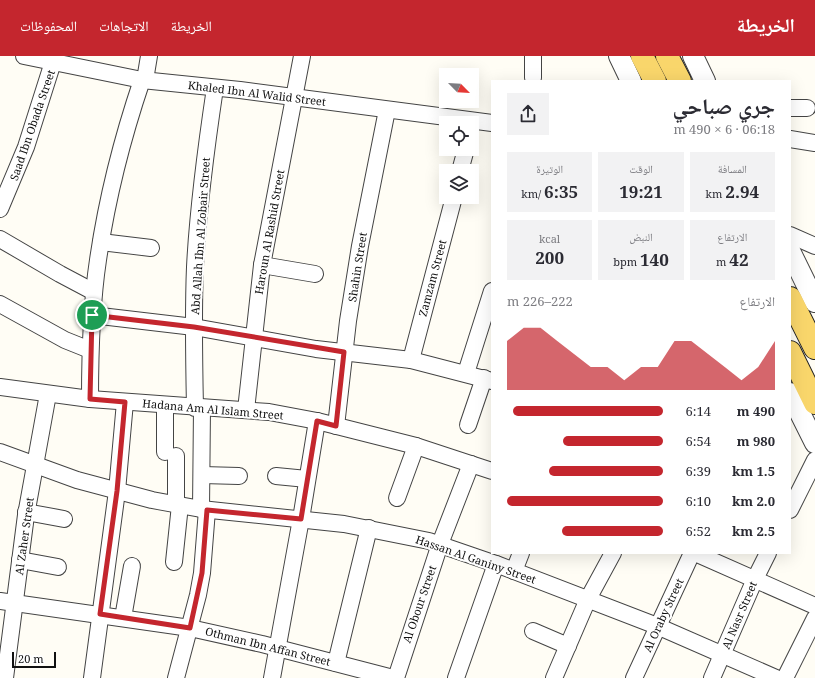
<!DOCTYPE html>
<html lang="ar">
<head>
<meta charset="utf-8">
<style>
	:root { --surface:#fff; --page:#f2f2f3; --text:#2b2b33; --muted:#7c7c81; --accent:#c4262e }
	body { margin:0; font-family:"Noto Serif","Noto Naskh Arabic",serif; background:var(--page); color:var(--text); direction:rtl; height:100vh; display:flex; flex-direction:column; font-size:15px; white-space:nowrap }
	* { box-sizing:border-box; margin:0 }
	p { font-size:13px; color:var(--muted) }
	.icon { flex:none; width:22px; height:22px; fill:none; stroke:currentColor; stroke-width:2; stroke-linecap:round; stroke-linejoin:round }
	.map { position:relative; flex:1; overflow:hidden; direction:ltr }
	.panel { position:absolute; left:491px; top:24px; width:300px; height:474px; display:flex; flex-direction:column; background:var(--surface); border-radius:0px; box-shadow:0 4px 16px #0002; direction:rtl }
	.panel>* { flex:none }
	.needle { width:26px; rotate:114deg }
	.controls { position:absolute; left:439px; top:12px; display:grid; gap:8px }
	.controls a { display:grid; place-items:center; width:40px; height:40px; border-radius:0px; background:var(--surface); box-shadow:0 4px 16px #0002; font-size:20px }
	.scale { position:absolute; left:12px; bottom:10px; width:44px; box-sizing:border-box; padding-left:4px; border:2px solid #111; border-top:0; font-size:11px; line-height:14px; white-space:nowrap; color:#111; -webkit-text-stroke:3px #fff; paint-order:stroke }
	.pin { position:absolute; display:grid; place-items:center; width:34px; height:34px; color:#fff; margin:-17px; border:2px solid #fff; border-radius:50%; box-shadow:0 1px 4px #0007 }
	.round { display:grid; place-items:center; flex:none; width:42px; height:42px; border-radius:0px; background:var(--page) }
	.headline { display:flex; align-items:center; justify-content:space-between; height:68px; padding:0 16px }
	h1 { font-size:22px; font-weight:700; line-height:30px }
	.metrics { display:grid; grid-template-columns:repeat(3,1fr); gap:6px; height:68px; padding:4px 16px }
	.metrics div { display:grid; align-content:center; border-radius:0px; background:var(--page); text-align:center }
	.metrics b { font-size:17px; font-weight:700 }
	.metrics small { font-size:11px; font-weight:400 }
	.metrics p { font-size:11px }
	.chart { height:112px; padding:8px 16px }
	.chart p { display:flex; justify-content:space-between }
	.chart svg { width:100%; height:72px; margin-top:4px; fill:var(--accent); opacity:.7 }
	ul { padding:0 16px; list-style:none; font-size:13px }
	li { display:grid; grid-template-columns:64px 48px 1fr; align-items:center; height:30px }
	li i { height:10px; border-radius:5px; background:var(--accent) }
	header { display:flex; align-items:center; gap:24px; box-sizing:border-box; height:56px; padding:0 20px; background:var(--accent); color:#fff }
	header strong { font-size:19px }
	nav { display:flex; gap:22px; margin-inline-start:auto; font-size:14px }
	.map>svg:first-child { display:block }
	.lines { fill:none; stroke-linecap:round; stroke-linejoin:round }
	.minor-casing { stroke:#444; stroke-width:18 }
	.tertiary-casing { stroke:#444; stroke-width:22 }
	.primary-casing { stroke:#222; stroke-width:24 }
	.minor { stroke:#fff; stroke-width:16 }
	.tertiary { stroke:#fff; stroke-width:20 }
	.primary { stroke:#f9d66b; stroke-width:22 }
	.route-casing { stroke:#fff; stroke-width:8 }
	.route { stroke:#c4262e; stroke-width:5 }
	.labels { text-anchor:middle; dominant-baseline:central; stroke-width:4; stroke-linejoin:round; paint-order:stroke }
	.street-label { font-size:11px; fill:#111; stroke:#fff }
</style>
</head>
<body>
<header>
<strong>الخريطة</strong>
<nav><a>الخريطة</a><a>الاتجاهات</a><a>المحفوظات</a></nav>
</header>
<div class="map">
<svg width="815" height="622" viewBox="0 0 815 622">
	<rect width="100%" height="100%" fill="#fffdf5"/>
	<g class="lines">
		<defs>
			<g id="minor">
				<path d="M24,0L142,24L240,34L492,67"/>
				<path d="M533,22V0"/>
				<path d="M145,24L149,0"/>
				<path d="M790,52H807"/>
				<path d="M790,83L815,87"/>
				<path d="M460,115L466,93"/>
				<path d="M0,153L26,91L53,6"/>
				<path d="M790,179L815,190"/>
				<path d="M0,183L60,218L94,236"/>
				<path d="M101,186L151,192"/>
				<path d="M262,209L315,218"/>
				<path d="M0,248L65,284L90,294"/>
				<path d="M92,259L194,271L316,293L411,304L492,325"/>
				<path d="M411,304L454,141"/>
				<path d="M466,317L492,235"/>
				<path d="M0,331L90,343L269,356L317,365L416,390L492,415"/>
				<path d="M90,343C90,297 91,250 98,204C107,142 122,83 142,24"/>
				<path d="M195,352C194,305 193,258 195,211C198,151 206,92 215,32"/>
				<path d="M246,354L262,209L302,0"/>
				<path d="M468,369L484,322"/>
				<path d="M336,370L348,265L360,190L387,54"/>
				<path d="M0,396L77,424L152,444L201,453L344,468L429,485L496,508L657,570L776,622"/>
				<path d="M165,396V349"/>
				<path d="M202,419L239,420"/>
				<path d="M276,420L307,423"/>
				<path d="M397,442L416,390"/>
				<path d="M176,448V400"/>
				<path d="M201,453L202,352"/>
				<path d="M790,454L815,404"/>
				<path d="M26,456L64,463"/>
				<path d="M695,497L815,550"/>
				<path d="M20,504L58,511"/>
				<path d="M174,506L180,449"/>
				<path d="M514,515L521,497"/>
				<path d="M0,545L190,572L262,588L393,622"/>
				<path d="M123,562L132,510"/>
				<path d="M533,575L568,590"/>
				<path d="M336,607L369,472"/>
				<path d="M5,622L26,459L48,338"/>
				<path d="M92,622L117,435L125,346"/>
				<path d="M176,622L198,539L202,517L207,454"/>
				<path d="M272,622L301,463L317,365"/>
				<path d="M396,622L440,488L471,408"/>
				<path d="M456,622L496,508"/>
				<path d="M554,622L588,543L613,497"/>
				<path d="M634,622L692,497"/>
				<path d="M712,622L755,523L768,497"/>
				<path d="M785,622L815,562"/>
			</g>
			<g id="tertiary">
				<path d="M619,0L631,25"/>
				<path d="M693,0L705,25"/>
				<path d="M790,195L815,246"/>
				<path d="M790,337L815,387"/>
			</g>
			<g id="primary">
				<path d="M642,0L655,25"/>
				<path d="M667,0L680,25"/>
				<path d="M790,242L815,292"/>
				<path d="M790,296L815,347"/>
			</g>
		</defs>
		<use href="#minor" class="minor-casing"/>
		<use href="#tertiary" class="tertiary-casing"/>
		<use href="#primary" class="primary-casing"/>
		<use href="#minor" class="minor"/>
		<use href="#tertiary" class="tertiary"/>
		<use href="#primary" class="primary"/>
	</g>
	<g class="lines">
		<defs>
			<path id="route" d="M92,259L194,271L344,296L336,370L317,365L301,463L207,454L202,517L190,572L100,558L117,435L125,346L90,343Z"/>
		</defs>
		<use href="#route" class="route-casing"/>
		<use href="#route" class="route"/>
	</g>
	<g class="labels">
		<g class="street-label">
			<text transform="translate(257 37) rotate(7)">Khaled Ibn Al Walid Street</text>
			<text transform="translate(32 69) rotate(-71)">Saad Ibn Obada Street</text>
			<text transform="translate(269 176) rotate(-80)">Haroun Al Rashid Street</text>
			<text transform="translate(200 180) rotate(-86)">Abd Allah Ibn Al Zobair Street</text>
			<text transform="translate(357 211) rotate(-81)">Shahin Street</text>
			<text transform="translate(432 222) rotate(-75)">Zamzam Street</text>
			<text transform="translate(213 353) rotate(5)">Hadana Am Al Islam Street</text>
			<text transform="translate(24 480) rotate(-82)">Al Zaher Street</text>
			<text transform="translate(476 503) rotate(19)">Hassan Al Ganiny Street</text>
			<text transform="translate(419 548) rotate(-71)">Al Obour Street</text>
			<text transform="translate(663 559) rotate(-65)">Al Oraby Street</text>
			<text transform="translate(739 559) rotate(-67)">Al Nasr Street</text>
			<text transform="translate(268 590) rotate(14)">Othman Ibn Affan Street</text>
		</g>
	</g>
</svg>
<div class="controls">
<a><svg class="needle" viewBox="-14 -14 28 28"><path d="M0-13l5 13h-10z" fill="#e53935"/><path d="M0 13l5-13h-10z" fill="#7c7c81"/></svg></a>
<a><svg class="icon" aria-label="locate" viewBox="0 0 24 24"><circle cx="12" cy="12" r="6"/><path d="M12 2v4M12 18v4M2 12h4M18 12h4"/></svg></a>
<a><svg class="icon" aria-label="layers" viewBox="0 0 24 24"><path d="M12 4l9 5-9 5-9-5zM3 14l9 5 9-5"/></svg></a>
</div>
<div class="scale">20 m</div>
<div class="pin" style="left:92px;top:259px;background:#1e9e55"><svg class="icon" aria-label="arrive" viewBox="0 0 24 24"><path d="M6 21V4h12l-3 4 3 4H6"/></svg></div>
<section class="panel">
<div class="headline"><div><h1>جري صباحي</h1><p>06:18 · 6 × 490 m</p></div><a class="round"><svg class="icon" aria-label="share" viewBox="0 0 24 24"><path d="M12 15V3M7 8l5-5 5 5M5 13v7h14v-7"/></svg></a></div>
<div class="metrics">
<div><p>المسافة</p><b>2.94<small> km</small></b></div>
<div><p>الوقت</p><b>19:21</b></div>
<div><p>الوتيرة</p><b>6:35<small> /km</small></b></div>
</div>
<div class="metrics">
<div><p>الارتفاع</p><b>42<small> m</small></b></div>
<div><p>النبض</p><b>140<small> bpm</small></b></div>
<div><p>kcal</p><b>200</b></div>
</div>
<div class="chart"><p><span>الارتفاع</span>222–226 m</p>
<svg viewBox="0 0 160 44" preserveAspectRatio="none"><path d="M0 44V14L10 6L20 6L30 14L40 22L50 30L60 30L70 38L80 30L90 30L100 14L110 14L120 22L130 30L140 38L150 30L160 14V44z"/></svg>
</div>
<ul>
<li><b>490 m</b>6:14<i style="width:96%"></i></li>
<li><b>980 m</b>6:54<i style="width:64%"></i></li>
<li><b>1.5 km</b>6:39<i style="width:73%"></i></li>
<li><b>2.0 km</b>6:10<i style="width:100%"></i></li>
<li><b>2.5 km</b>6:52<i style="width:65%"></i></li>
</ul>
</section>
</div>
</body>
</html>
